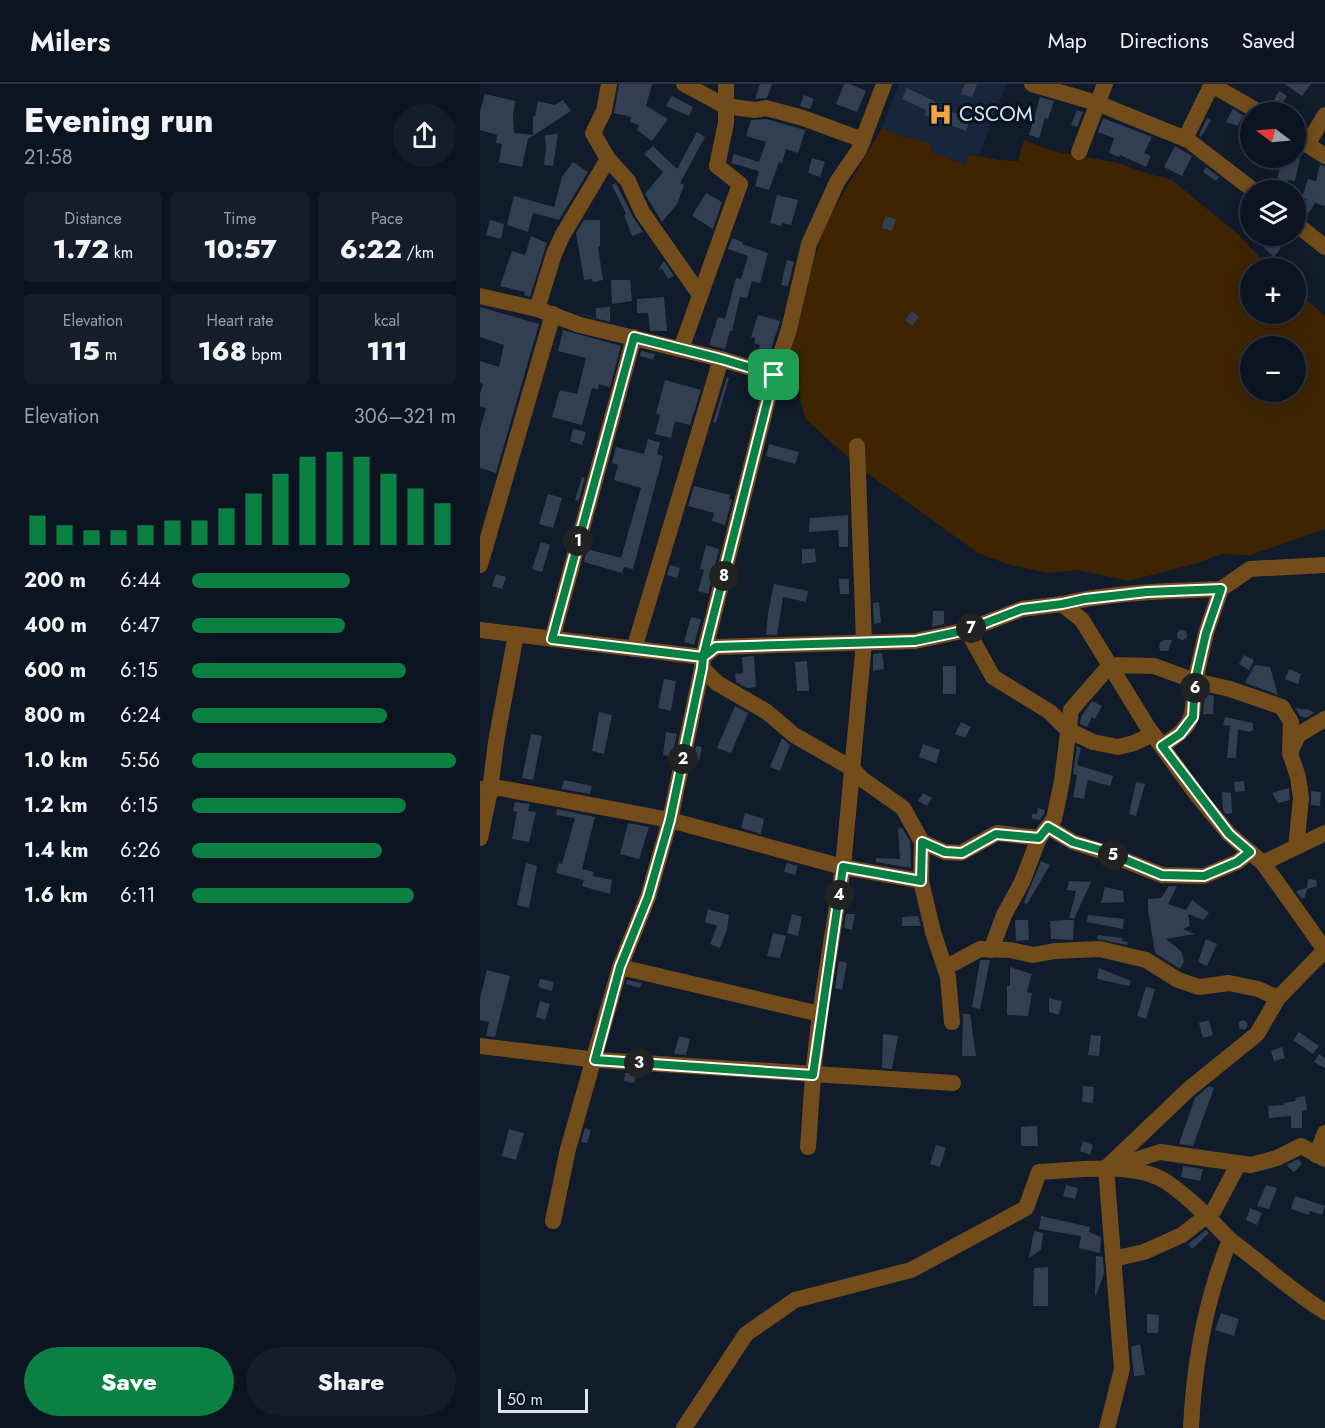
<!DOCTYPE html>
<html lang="en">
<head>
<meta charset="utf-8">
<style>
	:root { --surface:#0c1421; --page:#151d2a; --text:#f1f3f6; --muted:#9a9ea5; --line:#2c333f; --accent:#0b8043 }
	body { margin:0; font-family:Jost,sans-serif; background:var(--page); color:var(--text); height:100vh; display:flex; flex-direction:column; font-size:22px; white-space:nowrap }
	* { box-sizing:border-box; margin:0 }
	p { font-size:20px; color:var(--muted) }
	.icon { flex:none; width:33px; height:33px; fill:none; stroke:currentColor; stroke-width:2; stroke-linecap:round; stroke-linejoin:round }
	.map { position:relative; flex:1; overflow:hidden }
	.drawer { display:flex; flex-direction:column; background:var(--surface); width:480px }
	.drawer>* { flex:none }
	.needle { width:39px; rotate:286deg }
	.controls { position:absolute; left:760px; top:18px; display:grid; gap:12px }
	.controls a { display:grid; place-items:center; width:66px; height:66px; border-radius:50%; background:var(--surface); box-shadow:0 3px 15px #0003,0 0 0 2px var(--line); font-size:30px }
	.scale { position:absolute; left:18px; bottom:15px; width:90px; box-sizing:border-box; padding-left:6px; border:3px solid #dae2ee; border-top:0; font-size:16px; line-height:21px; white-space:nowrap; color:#dae2ee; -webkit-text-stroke:4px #071222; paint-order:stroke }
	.pin { position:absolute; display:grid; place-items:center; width:51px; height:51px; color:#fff; margin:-26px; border-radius:12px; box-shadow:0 3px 9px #0006 }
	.km { position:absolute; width:30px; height:30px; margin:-15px; border-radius:50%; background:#222; color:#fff; font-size:16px; line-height:30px; text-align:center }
	.round { display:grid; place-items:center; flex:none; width:63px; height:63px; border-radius:32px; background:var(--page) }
	.headline { display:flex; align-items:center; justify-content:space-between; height:102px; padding:0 24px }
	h1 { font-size:33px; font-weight:800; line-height:45px }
	.metrics { display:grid; grid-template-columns:repeat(3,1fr); gap:9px; height:102px; padding:6px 24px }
	.metrics div { display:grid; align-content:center; border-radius:6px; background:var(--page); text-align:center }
	.metrics b { font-size:26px; font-weight:800 }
	.metrics small { font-size:16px; font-weight:400 }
	.metrics p { font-size:16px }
	.chart { height:168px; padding:12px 24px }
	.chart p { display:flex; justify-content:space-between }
	.chart svg { width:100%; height:108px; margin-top:6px; stroke:var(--accent); stroke-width:6 }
	.action { display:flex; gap:12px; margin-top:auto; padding:12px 24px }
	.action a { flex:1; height:69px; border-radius:36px; background:var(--accent); color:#fff; font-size:24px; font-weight:800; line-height:69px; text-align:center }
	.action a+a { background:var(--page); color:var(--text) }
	ul { padding:0 24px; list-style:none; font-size:20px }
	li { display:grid; grid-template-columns:96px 72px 1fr; align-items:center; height:45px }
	li i { height:15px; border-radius:8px; background:var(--accent) }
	header { display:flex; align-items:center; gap:36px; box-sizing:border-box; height:84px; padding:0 30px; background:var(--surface); border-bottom:2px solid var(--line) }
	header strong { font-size:28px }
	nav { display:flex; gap:33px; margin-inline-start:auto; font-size:21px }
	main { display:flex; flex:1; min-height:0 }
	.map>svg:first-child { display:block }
	.built { fill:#17263c }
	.green { fill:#3e2400; fill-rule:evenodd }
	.building { fill:#323f52 }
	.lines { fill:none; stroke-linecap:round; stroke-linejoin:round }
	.minor { stroke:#724c1b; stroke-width:16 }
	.route-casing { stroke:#fff; stroke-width:12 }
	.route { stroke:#0b8043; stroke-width:8 }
	.labels { text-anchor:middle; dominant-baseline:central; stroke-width:6; stroke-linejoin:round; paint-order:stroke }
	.poi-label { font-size:21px; fill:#dae2ee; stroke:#071222; text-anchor:start }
</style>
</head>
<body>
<header>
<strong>Milers</strong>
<nav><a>Map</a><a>Directions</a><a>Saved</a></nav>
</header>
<main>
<section class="drawer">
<div class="headline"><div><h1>Evening run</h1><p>21:58</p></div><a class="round"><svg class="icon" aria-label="share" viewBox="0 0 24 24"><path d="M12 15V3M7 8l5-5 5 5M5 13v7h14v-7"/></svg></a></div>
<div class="metrics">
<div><p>Distance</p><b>1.72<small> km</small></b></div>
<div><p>Time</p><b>10:57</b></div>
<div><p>Pace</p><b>6:22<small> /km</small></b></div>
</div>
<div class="metrics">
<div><p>Elevation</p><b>15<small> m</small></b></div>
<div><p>Heart rate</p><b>168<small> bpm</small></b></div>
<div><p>kcal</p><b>111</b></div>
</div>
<div class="chart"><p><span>Elevation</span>306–321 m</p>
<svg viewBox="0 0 160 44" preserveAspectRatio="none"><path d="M5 44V32M15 44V36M25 44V38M35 44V38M45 44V36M55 44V34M65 44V34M75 44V29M85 44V23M95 44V15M105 44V8M115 44V6M125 44V8M135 44V15M145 44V21M155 44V27"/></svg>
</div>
<ul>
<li><b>200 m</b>6:44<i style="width:60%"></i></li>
<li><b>400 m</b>6:47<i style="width:58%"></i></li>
<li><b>600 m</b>6:15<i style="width:81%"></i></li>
<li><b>800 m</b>6:24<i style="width:74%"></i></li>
<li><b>1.0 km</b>5:56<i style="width:100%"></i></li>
<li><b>1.2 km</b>6:15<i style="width:81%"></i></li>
<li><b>1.4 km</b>6:26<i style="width:72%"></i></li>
<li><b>1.6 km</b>6:11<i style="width:84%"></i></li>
</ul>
<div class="action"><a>Save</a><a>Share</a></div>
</section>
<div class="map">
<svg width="845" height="1344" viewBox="0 0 845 1344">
	<rect width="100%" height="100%" fill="#101b2c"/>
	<path class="built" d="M419,0H526L499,71L489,70L487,81L452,68L450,59L420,52L402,44Z"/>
	<path class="green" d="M402,44L420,52L450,59L452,68L486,81L488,70L520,76L538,77L544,56L573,67L639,79L662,88L692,96L759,151L790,184H771V230H816V206L845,232V445L771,471L741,470L718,479L649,497L598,486L568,489L527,480L498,469L384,387L345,353L325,334L310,271L326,192L336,170L346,138ZM771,262H816V308H771Z"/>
	<g class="building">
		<path d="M139,0H172L166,22L188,35L172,57L157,46L159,41L150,38L151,33L134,29Z"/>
		<path d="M280,0H292L287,14L275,15Z"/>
		<path d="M364,0H370L386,7L377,28L356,20Z"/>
		<path d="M485,0H497L492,13L481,10Z"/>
		<path d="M805,0H831L822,12Z"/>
		<path d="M427,4L460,20L459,23L490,35L486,47L444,31L446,26L422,15Z"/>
		<path d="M799,7L807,12L797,28H789V25Z"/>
		<path d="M5,10L35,17L33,32L34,49L53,51V32H55L58,17L75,21L83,16L91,27L48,55L42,83L19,78L22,60L16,59L17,51L0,46V27Z"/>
		<path d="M324,11L334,15L330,25L320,22Z"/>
		<path d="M192,12L213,23L209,32L186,22Z"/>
		<path d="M560,13L574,17L568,35L565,34L559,54L549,51Z"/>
		<path d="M753,25L763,31L758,42L746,38Z"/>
		<path d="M597,26L603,28L597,43L591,41Z"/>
		<path d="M623,34L672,53L664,69L671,72L666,83L640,71L639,73L629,69L634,54L618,48Z"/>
		<path d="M727,34L731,36L721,53L719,51Z"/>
		<path d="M286,35L328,47H325L318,69L306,65L302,79L299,78L289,106L275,102L279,88L276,86L251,79L254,70L279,78L286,58L266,52L271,36Z"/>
		<path d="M217,48L225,53L200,99L204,101L197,120L182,138L165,110L183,88L164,70L173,62L197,85Z"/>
		<path d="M78,50L73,82L64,81L66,65L65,51Z"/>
		<path d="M695,62L712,72L702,92L684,83Z"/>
		<path d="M332,74L345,78L340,93L328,89Z"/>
		<path d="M783,74H820L815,97L808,96L805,106H794L800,84Z"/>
		<path d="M93,78L108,88L79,136L53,129L48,148L27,141L34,112L74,123L82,93Z"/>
		<path d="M840,81L845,82V122L835,119L829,129L821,125L827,115L822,114L828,95L836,97Z"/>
		<path d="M726,83L739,93L736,97L723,88Z"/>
		<path d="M126,99L104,136H120V162L118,163L123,196L113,198L112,195L104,196L96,149Z"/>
		<path d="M136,99L153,133L163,148L152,152L144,131L146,130L132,101Z"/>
		<path d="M226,109L242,118L233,145L212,132Z"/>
		<path d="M297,111L318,116L311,141L302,139L301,142L290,139Z"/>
		<path d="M771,117V143L759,134Z"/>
		<path d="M405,132L416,135L412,147L402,144Z"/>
		<path d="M10,136L24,140L21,155L6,151Z"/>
		<path d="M51,152L67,159L50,213L44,211L45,208L20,202L32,167L45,171Z"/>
		<path d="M252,154L263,158L262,160L288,169L280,199L272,197L267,214L260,213L252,247H250L245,265L229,261L238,233L245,235L256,194L261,195L268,172L248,165Z"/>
		<path d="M791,156L801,164L794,173L784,164Z"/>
		<path d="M307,176L314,178L308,202L301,201Z"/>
		<path d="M184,177L194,192L188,195L182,184L178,186Z"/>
		<path d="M131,196H150L152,217L132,220Z"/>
		<path d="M184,213L187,247H170L168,229H157V215Z"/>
		<path d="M0,223L59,240L16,389L0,384V345L6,324L0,322V310L3,300L0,299V277L19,283L24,261L0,253Z"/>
		<path d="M130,223V238L103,231L95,228L116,234V224Z"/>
		<path d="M432,227L439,233L432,242L425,236Z"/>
		<path d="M278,231L300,237L287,278L276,275L280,261L274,259L275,254L271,253Z"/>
		<path d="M83,246L141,262L130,303L119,300L118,305L112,304L102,341L72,333L80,306L97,310L106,274L78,267Z"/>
		<path d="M161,267L175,270L173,276L160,272Z"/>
		<path d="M247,293L249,294L236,339L233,338Z"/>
		<path d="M185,296L221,306L210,341L195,337L191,354L175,350L180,331L176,329Z"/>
		<path d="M93,345L106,348L102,361L90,357Z"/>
		<path d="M168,355L180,359L177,370L183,372L153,485L144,483L142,489L104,478L107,465L141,474L161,404L134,396L138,381L132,379L136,363L164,370Z"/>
		<path d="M289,360L319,368L315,380L286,372Z"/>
		<path d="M102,393H105L99,417L95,416Z"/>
		<path d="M214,402L250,411L249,415L252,416L245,441L232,437L234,429L208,422Z"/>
		<path d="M68,410L82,414L73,444L59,440Z"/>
		<path d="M368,431V463H359L358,446L329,448L330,434Z"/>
		<path d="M61,458L70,461L62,488L52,485Z"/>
		<path d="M226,461L239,465L228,510L218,507L224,486L220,485Z"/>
		<path d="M322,465H335L336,478L322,480Z"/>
		<path d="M190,481L200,484L197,494L187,491Z"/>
		<path d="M16,490L26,493L22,505L12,502Z"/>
		<path d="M359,495H369V510H360Z"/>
		<path d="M294,500L328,507L326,518L303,513L297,551H286L288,529Z"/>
		<path d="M399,518L401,539L394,540L393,519Z"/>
		<path d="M453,527H464V540L452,543Z"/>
		<path d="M211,533L221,535L214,561L204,558Z"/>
		<circle cx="702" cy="551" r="5"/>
		<path d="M684,556H692L688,567H681L679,564L680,559Z"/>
		<path d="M402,569L404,585L393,587V570Z"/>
		<path d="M764,571L774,576L769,586L759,580Z"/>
		<path d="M274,572L276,603L267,604L256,598L255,590L263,589L262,573Z"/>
		<path d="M327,577L329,607H317L315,578Z"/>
		<path d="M775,581L790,583L798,611L765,599Z"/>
		<rect x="463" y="582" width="13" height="28"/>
		<path d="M809,585L821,590L818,600L805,595Z"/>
		<path d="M184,595L196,597L191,627L178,624Z"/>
		<path d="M725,610L734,612L733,630H723Z"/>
		<path d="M612,617L622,622L615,635L612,633L607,643L600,640L601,633Z"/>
		<path d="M255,622L268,629L251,669L237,664Z"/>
		<path d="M815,624L830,626L834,629L826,634L820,632Z"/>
		<path d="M119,628L132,631L124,670L112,667Z"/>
		<path d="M745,633L773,639V646L769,648L758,645L756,674H747L750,642L743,641Z"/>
		<path d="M481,638L491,643L485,654L475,650Z"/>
		<path d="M186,648L197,650L192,673L183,671Z"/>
		<path d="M51,650L62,652L53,696L42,694Z"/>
		<path d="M302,654L310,661L300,687L290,683Z"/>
		<path d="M443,660L460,666L456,679L439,673Z"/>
		<path d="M216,662L222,663L219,677L213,676Z"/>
		<path d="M597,662L601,664L597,681L633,692L630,702L608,696L604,715L593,713L597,691L593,690Z"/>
		<path d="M84,696L112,702L110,710L81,705Z"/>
		<path d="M764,697L765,707L755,708L754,698Z"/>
		<path d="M656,698L665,700L656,732L649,730Z"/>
		<path d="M809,704L810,716L798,719L792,709Z"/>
		<path d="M831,707L841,708L840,722L831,721Z"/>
		<path d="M742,708L751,709L752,729L746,730L743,726Z"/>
		<path d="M443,709L452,714L447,722L438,717Z"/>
		<path d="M35,718L50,720L48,727L56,728L49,758L32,755L37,728L33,727Z"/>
		<path d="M558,724L565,726L564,730L560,736L552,735V730H557Z"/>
		<path d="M77,725L115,733L102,785L114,788L113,792L132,796L130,810L102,802L104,796L76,789L79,779L82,780L95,734L76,731Z"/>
		<path d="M265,729L284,735L281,750L261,744Z"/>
		<path d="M148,739L169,743L159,775L140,770Z"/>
		<path d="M422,744L430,757L431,784L396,778V774L420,775L418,745Z"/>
		<path d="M561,777L570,781L547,820L544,819L546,813Z"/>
		<path d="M46,779L57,782L49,824L37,821Z"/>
		<path d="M307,779L318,782L315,791L304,788Z"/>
		<path d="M828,795L836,796L837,802L827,805L825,813L822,815L816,807L827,804Z"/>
		<path d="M589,797L611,798L594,835L589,834L596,807L587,806Z"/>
		<path d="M689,802H697L688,820L706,826L712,816L729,829L723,836L708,830L710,842L703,845L715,850L686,855L701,867L704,877L700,885L675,869L668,825V815L681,814Z"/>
		<path d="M625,803L643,807L644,818L621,819Z"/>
		<path d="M228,825L249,831L247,846L240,864L230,860L237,842L225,838Z"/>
		<path d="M312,830L322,833L318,852L307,849Z"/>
		<path d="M366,830H375L372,846L364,844Z"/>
		<path d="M608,831L644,835L643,845L607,838Z"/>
		<path d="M437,832H438L441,842H422V833Z"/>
		<path d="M535,836H548L549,856L536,857Z"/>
		<path d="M585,836H594L593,856L571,855L570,837Z"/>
		<path d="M293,849L306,852L300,874L287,872Z"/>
		<path d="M618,851L642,854V857L648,858L647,861L617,855Z"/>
		<path d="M726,855L737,860L727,882L718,878Z"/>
		<path d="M502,876H510L500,925L492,923L500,877Z"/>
		<path d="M359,877L367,879L362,906L355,904Z"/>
		<path d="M530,883L552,890L547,908L552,909L548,932L527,931V902H530Z"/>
		<path d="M619,884L651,897L649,902L617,895Z"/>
		<path d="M7,886L30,892L15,953L6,952L9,938L0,936V914Z"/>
		<path d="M60,895L74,898L72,907L58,903Z"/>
		<path d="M147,896L162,899L160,904L146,900Z"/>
		<path d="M666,903L675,905L666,935L657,932Z"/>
		<path d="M569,914L582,917L579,931L569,928Z"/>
		<path d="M60,917L70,920L65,936L56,933Z"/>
		<path d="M483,930H490L496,972H482Z"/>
		<path d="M729,936L733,951L723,954L719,939Z"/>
		<circle cx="763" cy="941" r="4.5"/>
		<path d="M819,948L839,962L833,970L813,956Z"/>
		<path d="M403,950L418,952L412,985L402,984Z"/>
		<path d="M611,951L621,952L619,972L608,971Z"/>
		<path d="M199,952L210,955L206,971L194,970Z"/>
		<path d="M802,963L805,974L794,977L791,967Z"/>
		<path d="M839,970L845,974V984L834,978Z"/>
		<path d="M145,989H156L154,999L144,997Z"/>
		<path d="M603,1002L614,1003L613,1019L602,1018Z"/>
		<path d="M729,1002L734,1004L713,1062L699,1060L715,1014Z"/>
		<path d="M825,1012L827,1026L822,1027V1044H811V1032L789,1034L788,1022L804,1021L803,1019L816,1017L815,1014Z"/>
		<path d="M557,1042L558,1062H541V1043Z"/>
		<path d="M105,1044L111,1046L107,1059L101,1058Z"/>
		<path d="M29,1045L44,1049L36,1076L22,1072Z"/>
		<path d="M603,1057L613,1061L610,1071L600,1067Z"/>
		<path d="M456,1061L466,1064L460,1083L450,1080Z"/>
		<path d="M818,1075L822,1080L814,1088L806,1081Z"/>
		<path d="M703,1082L723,1085L720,1097L701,1093Z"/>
		<path d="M586,1101L598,1104L595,1115L583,1112Z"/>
		<path d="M786,1101L797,1104L789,1125L777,1122Z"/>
		<path d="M815,1112L845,1122L842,1131L830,1127L829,1131L811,1125Z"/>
		<path d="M770,1124L782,1129L777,1141L766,1136Z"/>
		<path d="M561,1132L610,1143L609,1148L621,1153L620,1169L599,1164L601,1152L559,1145Z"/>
		<path d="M726,1146L729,1149L712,1165L708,1160Z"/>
		<path d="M554,1147L563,1149L561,1166L549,1174Z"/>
		<path d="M616,1172L623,1173L624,1190L616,1211H615Z"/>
		<path d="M568,1183V1222H553L554,1184Z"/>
		<path d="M741,1229L759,1235L754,1252L735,1246Z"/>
		<path d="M667,1230L679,1231L678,1249H667Z"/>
		<path d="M660,1260L665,1291L654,1292L651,1263Z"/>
	</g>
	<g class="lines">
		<g class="minor">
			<path d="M129,0L124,27L113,49L128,75L148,97L162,128L220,211"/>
			<path d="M204,0L245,22L275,26L286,24L323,34L383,56"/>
			<path d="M552,0L617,19L708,56L773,106"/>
			<path d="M732,1L779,28"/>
			<path d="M816,53L845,72"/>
			<path d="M705,55L732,0"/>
			<path d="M827,61L845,31"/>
			<path d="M599,68L625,0"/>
			<path d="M816,140L845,163"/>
			<path d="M0,212L57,225L100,241L241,275L294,291"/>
			<path d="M57,225L74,170L82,152L128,75"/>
			<path d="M201,265L260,100L237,82L246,39V0"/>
			<path d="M0,481L73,230"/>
			<path d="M582,520C634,508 688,507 741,505"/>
			<path d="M0,546L223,573L236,563L435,557L487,546L542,525L582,520L602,536L667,642L717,711L749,750L783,779L845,866"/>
			<path d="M487,546L513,593L570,628L588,646L613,658L638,663L654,659L673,650"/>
			<path d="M72,555L154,253"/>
			<path d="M154,565L241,275"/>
			<path d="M222,584L237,599L287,628L314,651L373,685L382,695L423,724L442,758L441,797"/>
			<path d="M810,669L811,638L802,623L750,605L715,597L726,549L741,505L770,485L845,481"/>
			<path d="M0,705L10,706L20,704L190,736L363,783L441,797L453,848L468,893L472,938"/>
			<path d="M568,743L593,758L621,767L682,791L724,792L757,778L770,768"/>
			<path d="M0,754L10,706L16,658L36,550"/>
			<path d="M442,758L465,768L481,769L517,749L559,754L574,735L582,697L591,626L630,581L674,582L715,597C712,635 716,640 682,662"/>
			<path d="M816,763L821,714L818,693L810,669L818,651L845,635"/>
			<path d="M783,779L845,749"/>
			<path d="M511,866L524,831L542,798L559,754"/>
			<path d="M140,883L340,930"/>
			<path d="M465,884L500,865L530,866L553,871L575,867L620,865L666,876L698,896L719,903L749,899L778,905L798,914"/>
			<path d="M0,962L118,976L473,999"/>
			<path d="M328,1063L333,991L340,930L363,783L384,558L377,362"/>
			<path d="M836,1071L845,1049"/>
			<path d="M636,1082L680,1068L771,1081L797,1074L821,1062L845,1075"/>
			<path d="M626,1084L709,1005L777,950L798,914L845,866"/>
			<path d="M626,1084L642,1285L627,1344"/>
			<path d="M73,1137L88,1065L140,883L168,813L190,736L222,584L223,573L294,291L309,245L329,160L357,98L379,66L404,0"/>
			<path d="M633,1175L664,1168L702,1151L734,1126L759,1079"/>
			<path d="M204,1344L266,1250L315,1216L431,1186L546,1124L559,1088C597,1086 656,1077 688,1099C711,1115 731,1136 750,1156"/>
			<path d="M711,1344C714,1281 726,1214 750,1156C783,1180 811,1207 845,1228"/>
		</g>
	</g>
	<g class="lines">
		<defs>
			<path id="route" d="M294,291L241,275L154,253L72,555L223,573L222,584L190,736L168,813L140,883L115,976L333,991L363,783L441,797L442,758L465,768L482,769L516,750L559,754L568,743L593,758L621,766L682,791L724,792L757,778L770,768L749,750L682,662L700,650L713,633L715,597L726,549L741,505L667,508L605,515L582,520L542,525L487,546L435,557L236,563L223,573L294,291"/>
		</defs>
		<use href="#route" class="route-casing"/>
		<use href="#route" class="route"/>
	</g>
	<defs>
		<symbol id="hospital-bare" viewBox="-9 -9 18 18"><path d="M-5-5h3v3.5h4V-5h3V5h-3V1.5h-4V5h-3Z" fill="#f2a540" stroke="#071222" stroke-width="2.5" paint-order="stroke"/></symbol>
	</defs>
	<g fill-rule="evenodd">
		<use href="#hospital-bare" x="444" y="14" width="33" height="33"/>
	</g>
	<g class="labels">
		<g class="poi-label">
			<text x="479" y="30">CSCOM</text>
		</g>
	</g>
</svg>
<div class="controls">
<a><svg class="needle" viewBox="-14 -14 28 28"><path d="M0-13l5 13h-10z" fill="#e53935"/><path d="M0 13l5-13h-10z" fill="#9a9ea5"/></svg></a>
<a><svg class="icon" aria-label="layers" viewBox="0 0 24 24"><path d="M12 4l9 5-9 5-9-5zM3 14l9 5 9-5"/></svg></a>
<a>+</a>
<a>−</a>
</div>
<div class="scale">50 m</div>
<div class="pin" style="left:294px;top:291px;background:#1e9e55"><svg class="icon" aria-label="arrive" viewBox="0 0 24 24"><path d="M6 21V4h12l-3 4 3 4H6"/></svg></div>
<b class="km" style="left:98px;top:457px">1</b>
<b class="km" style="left:203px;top:675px">2</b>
<b class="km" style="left:159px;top:979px">3</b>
<b class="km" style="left:359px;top:811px">4</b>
<b class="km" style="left:633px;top:771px">5</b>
<b class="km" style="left:715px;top:604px">6</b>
<b class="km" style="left:491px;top:544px">7</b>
<b class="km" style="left:244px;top:492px">8</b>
</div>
</main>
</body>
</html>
